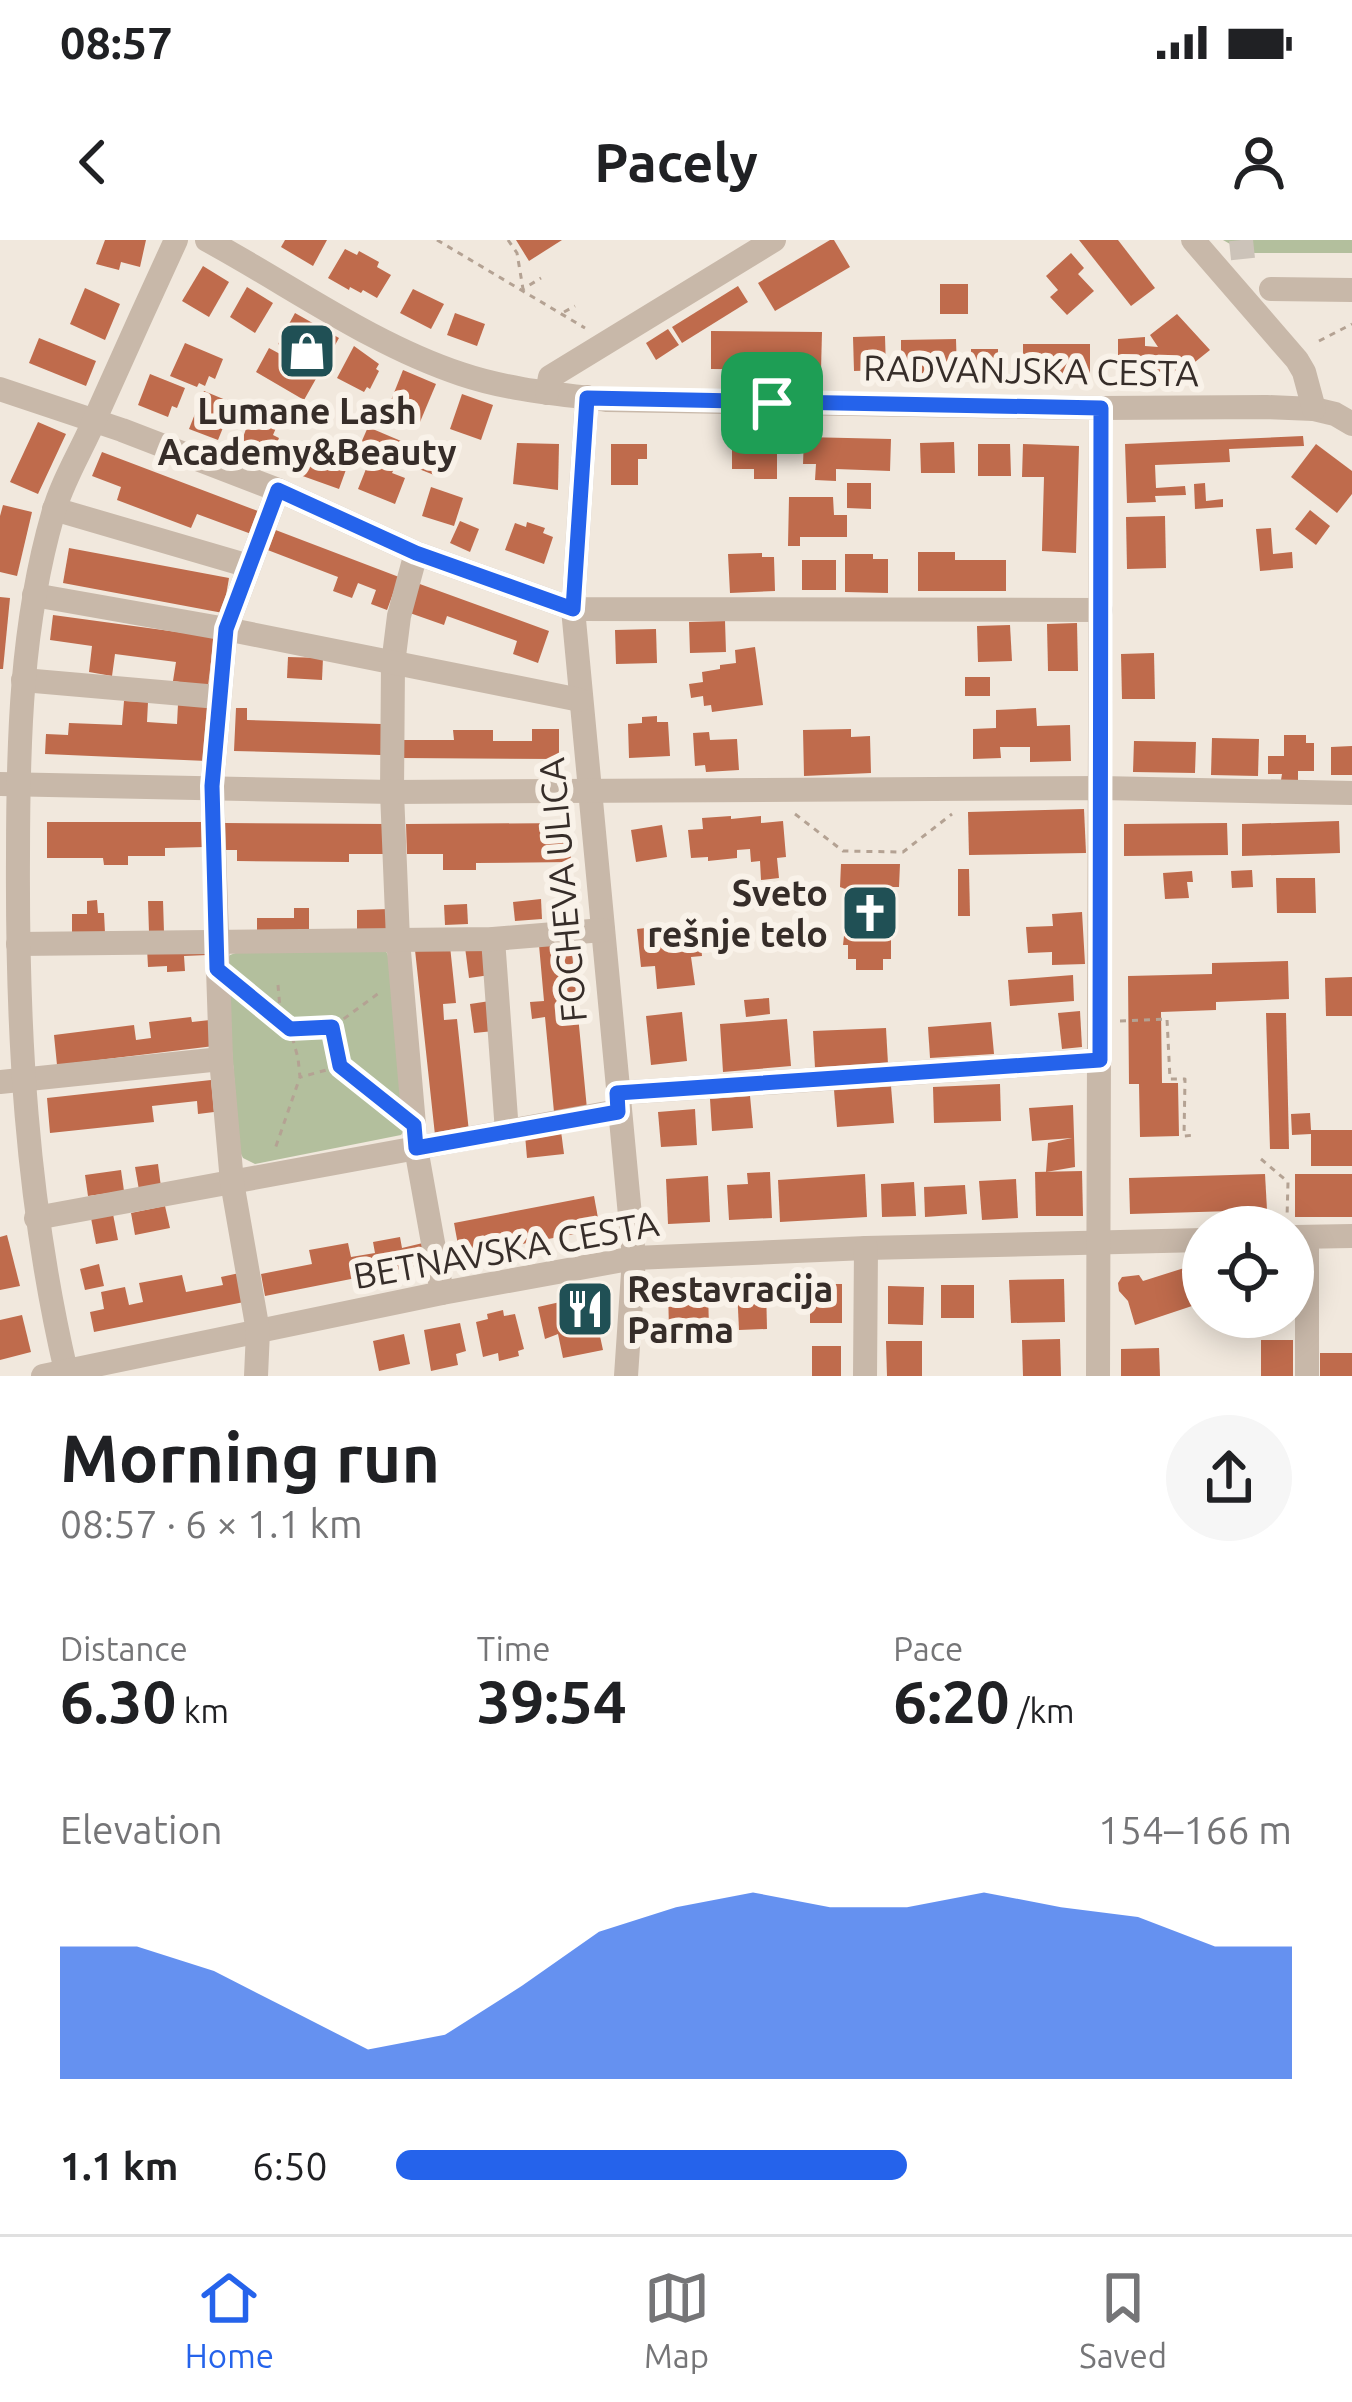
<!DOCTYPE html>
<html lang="en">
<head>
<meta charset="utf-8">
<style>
	:root { --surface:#fff; --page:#f6f6f6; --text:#202124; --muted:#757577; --line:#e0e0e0; --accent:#2563eb }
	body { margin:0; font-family:Ubuntu,sans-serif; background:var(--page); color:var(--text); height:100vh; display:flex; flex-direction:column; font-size:45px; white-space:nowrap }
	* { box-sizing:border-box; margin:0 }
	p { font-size:39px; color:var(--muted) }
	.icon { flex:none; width:66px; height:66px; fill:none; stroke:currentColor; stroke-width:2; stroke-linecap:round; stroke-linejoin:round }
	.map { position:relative; height:1136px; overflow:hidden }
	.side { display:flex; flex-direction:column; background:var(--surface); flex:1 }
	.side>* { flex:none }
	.controls { position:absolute; left:1182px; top:966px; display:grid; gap:24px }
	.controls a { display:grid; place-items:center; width:132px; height:132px; border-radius:50%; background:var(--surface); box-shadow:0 6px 30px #0003; font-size:60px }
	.pin { position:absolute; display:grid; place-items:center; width:102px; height:102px; color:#fff; margin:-51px; border-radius:24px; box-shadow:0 6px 18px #0006 }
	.round { display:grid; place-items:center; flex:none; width:126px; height:126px; border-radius:63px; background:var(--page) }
	.headline { display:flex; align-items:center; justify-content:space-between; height:204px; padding:0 60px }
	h1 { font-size:66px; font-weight:700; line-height:90px }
	.metrics { display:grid; grid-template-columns:repeat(3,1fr); gap:18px; height:204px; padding:12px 60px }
	.metrics div { display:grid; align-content:center }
	.metrics b { font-size:60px; font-weight:700 }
	.metrics small { font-size:33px; font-weight:400 }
	.metrics p { font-size:33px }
	.chart { height:336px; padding:24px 60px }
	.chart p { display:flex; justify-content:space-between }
	.chart svg { width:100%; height:216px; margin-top:12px; fill:var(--accent); opacity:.7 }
	ul { padding:0 60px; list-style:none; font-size:39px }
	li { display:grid; grid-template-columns:192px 144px 1fr; align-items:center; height:90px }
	li i { height:30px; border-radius:15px; background:var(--accent) }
	.status { display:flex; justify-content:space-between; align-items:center; height:84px; padding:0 60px; background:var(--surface); direction:ltr }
	.status svg { height:33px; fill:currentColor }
	header { display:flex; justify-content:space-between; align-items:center; height:156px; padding:0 60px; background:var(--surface); font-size:54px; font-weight:700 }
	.tabs { display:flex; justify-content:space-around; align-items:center; height:168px; border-top:3px solid var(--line); background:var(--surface); font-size:33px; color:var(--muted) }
	.tabs a { display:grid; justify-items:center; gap:6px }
	.tabs .active { color:var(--accent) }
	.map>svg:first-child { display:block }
	.green { fill:#b3bf9d }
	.building { fill:#bf6b4c }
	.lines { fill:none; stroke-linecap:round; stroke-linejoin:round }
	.minor-tunnel { stroke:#ccc3b9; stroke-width:24; stroke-dasharray:24 12; stroke-linecap:butt }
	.path { stroke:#b4a293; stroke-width:3; stroke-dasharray:6 6; stroke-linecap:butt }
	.minor { stroke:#c8b8a9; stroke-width:24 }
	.route-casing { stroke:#fff; stroke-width:24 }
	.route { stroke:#2563eb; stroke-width:15 }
	.labels { text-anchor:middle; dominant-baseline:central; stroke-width:12; stroke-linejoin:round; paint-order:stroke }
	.street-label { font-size:36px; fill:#362d29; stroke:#f9f2e9 }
	.poi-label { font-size:36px; font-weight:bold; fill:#362d29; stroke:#f9f2e9 }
</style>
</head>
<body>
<div class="status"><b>08:57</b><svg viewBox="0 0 49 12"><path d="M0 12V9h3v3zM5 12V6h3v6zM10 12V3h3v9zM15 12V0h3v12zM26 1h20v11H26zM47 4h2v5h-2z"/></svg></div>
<header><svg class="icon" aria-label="back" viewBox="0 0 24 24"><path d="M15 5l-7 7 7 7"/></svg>Pacely<svg class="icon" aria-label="person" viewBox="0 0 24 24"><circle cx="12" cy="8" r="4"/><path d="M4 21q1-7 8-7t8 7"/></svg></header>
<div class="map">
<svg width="1352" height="1136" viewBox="0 0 1352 1136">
	<rect width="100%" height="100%" fill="#f1e8dd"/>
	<g class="green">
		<path d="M1223,0H1352V13H1246Z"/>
		<path d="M241,711H386L389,718L404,891L401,895L255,924L243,918L240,912L225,723L230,715Z"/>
	</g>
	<g class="building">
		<path d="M105,0H146L140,27L121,22L119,30L96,24Z"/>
		<path d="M285,0H327L313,26L281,7Z"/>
		<path d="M516,0H562L529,21Z"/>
		<path d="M830,0H834L850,27L775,71L758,43Z"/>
		<path d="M1079,0H1118L1155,48L1131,66Z"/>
		<path d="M345,9L357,15L359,11L379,22L377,27L391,35L377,58L363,50L361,53L350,47L349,50L328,38Z"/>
		<path d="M1071,13L1084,28L1078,34L1094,51L1067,75L1050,57L1058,50L1046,36Z"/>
		<path d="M203,26L229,42L209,77L182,61Z"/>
		<rect x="940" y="44" width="28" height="30"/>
		<path d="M738,46L748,62L682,103L672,87Z"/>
		<path d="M247,47L273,63L255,93L230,77Z"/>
		<path d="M85,48L120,64L105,100L70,84Z"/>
		<path d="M413,49L444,64L431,89L400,73Z"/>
		<path d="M295,73L339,98L304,160L256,132L269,108L280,114L284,108L278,104Z"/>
		<path d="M455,73L485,84L477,106L447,95Z"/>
		<path d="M1177,74L1210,110L1180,134L1118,135V99L1145,97V106L1158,107L1150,95Z"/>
		<path d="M668,89L679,105L656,120L646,103Z"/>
		<path d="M711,91L822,92L821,130L711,129Z"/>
		<path d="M885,96L886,130L854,131L853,97Z"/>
		<path d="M39,98L96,121L86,146L29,123Z"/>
		<path d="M956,99L957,134L901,135V100Z"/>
		<path d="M185,103L223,119L215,139L209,136L205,146L199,143L197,147L170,136Z"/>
		<path d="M1023,104H1090V138L1023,137Z"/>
		<path d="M354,106L379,124L376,129L379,131L370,149L367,147L364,152L337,138Z"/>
		<rect x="971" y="109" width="27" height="29"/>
		<path d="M403,130L436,144L420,182L388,168Z"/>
		<path d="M150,134L185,148L177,168L172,166L168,177L138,165Z"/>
		<path d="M204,151L233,163L218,200L189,189Z"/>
		<path d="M462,154L493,165L481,200L450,189Z"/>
		<path d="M250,178L276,188L273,195L279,198L268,226L237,214Z"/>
		<path d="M38,182L66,194L38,254L10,242Z"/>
		<path d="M368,187L401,201L394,217L361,203Z"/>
		<path d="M1303,196L1304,206L1229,209L1230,222L1155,225L1156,248L1185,246L1186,255L1155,256L1156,262L1127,263L1125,204Z"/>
		<path d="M804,197L891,199L890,231L836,229V241L815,240L816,224H803Z"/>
		<path d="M732,199H777V239H754V229H732Z"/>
		<path d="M424,202L444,210L434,235L414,227Z"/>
		<path d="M954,202L955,233H921L920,203Z"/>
		<path d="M308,203L333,212L335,207L352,213L339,249L297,234Z"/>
		<path d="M517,203L559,204L558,250L513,244Z"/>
		<path d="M611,204H647V219H638V245H611Z"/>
		<path d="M978,204H1010L1011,236H978Z"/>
		<path d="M1023,204L1079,206L1076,313L1042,311L1044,237H1022Z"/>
		<path d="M1316,204L1352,231V254L1337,273L1291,237Z"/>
		<path d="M102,212L263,273L254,295L197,274L191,288L117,260L121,247L92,236Z"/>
		<path d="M368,224L380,228L381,224L394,229L392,233L405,238L395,264L358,249Z"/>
		<path d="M847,243H871V269L847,268Z"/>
		<path d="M1205,243L1206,261L1223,259V267L1195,269L1194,244Z"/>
		<path d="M431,247L463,258L454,286L422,276Z"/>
		<path d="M789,257H833L834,275H847V297H800V306H788Z"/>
		<path d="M3,265L32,272L17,336L0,332V276Z"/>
		<path d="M1310,270L1330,286L1316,305L1295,289Z"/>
		<path d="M1165,276L1166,328L1127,329L1126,277Z"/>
		<path d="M460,281L479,289L470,312L450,303Z"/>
		<path d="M527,282L545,288L543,293L553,297L544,324L505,310L515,283L526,287Z"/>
		<path d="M1271,288L1273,314L1292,312L1293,328L1260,331L1256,289Z"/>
		<path d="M273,289L399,337L387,370L371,364L376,350L358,343L352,358L333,351L338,337L265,309Z"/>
		<path d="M69,308L229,338L223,373L63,343Z"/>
		<path d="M918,312H955V320H1006V351H918Z"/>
		<path d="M762,313V317H774L775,351L730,353L728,314Z"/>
		<path d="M845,314H873V319H888V353L845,352Z"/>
		<rect x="802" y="320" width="34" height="30"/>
		<path d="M417,343L549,391L538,423L513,414L517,401L447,376L444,385L407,372Z"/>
		<path d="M0,357L10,358L3,429H0Z"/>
		<path d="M53,375L214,397L208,446L173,441L176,422L115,414L112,436L89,432L92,406L50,400Z"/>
		<path d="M725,381L726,412L690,413L689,382Z"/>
		<path d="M1077,383L1078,431H1048L1047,384Z"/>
		<path d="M1010,385L1012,421L978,422L977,386Z"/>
		<path d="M656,389L657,423L616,424L615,390Z"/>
		<path d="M755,407L763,465L712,472L711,465L704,466L703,456L691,458L689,444L703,442L702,432L720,429V425L736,423L735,410Z"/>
		<path d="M1154,413L1155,459H1122L1121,414Z"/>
		<path d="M288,417L323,418L322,440L287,438Z"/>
		<rect x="965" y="437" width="25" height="19"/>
		<path d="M124,461L148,462L147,482L177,484L178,464L209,465L207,521L45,514L46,494L68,495L69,483L122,485Z"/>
		<path d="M236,468H247V480L382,484L381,515L234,511Z"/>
		<path d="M1036,468L1037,486L1070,485L1071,521L1030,522V507H1000L1001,518L973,519V489L996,488V470Z"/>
		<path d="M657,476V482H668L670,516L629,518L628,484L642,483V477Z"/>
		<path d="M532,489H559V519L401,518V500H454L453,490H493V501H532Z"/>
		<path d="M851,489V497L870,496L871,533L804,536L803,490Z"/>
		<path d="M709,492L710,500L737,499L739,530L706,532L705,525L695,526L693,493Z"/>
		<path d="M1284,495H1306V503H1314V531H1298V540H1281L1282,534H1268V516H1284Z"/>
		<path d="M1212,498L1259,499L1258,536L1211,535Z"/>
		<path d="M1134,501L1196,502L1195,533L1133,532Z"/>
		<path d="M1352,506V535H1331V507Z"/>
		<path d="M1084,569L1086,613L969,615L968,572Z"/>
		<path d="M731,576V579L761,576V583L783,581L786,617L777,618L779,638L761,640L760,621L751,622L750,609L737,610V618L708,621V617L691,618L688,590L703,589L702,578Z"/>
		<path d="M1339,581L1340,613L1242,616V584Z"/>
		<path d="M47,582H204L205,607L165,608V616H128V625H104L103,618H47Z"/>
		<path d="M224,583L389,584V614H349V622L237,621V610H224Z"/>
		<path d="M570,583L571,622L476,623V630H443V614H407L406,584Z"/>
		<path d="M1227,583L1228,615L1124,616V584Z"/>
		<path d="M662,585L667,617L636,622L631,590Z"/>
		<path d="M841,624H900L899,647H891V719H883V730H856V719H848V705H843L844,696H848V650L840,647Z"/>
		<path d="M958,629H969L970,676H958Z"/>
		<path d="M1252,630L1253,647L1232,648L1231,631Z"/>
		<path d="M1192,631L1193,642H1187L1189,658L1165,659L1163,633Z"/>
		<path d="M1276,638H1315L1316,673H1277Z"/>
		<path d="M541,659L542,679L515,681L513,662Z"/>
		<path d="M97,660L98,673H104L105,693L72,694V674H87V661Z"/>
		<path d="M148,661H163L164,693H149Z"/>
		<path d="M467,664L468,684L445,685L444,665Z"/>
		<path d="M294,668H309V693L257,694V678H294Z"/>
		<path d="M390,669V690L357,691V670Z"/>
		<path d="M1082,672L1085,724L1052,725V712L1028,713L1026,687L1053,686L1052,674Z"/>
		<path d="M681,684L683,697L700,695L702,716L691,717L695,745L657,749L655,726L641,727L637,689Z"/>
		<path d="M571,702L587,869L554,872L545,777L532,779L530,762L544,761L539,705Z"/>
		<path d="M207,705L208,715L184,716L185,731L167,732V726L148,727L147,708Z"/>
		<path d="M486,705L490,735L469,738L465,707Z"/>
		<path d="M450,706L456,763L443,764L444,780L457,779L469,892L435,895L415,710Z"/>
		<path d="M1288,721L1289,759L1216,762V770L1161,772L1162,843H1178L1179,896L1140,897L1139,844H1129L1128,736L1212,734V723Z"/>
		<path d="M1073,735L1074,761L1010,766L1008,740Z"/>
		<path d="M1352,737V776H1326L1325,738Z"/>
		<path d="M769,758L770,774L746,777L744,760Z"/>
		<path d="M490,761L494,791L474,793L470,764Z"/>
		<path d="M1080,771L1082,807L1062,809L1058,773Z"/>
		<path d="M682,772L687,821L651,825L646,776Z"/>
		<path d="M1266,773H1286L1289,909H1270Z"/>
		<path d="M191,777L192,782L210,780L214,806L57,825L54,795L134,785L136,800L151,798L149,782Z"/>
		<path d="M787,779L791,826L723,832L720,784Z"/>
		<path d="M991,782L994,814L930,818L928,787Z"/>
		<path d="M886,788L888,824L815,828L813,791Z"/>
		<path d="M211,840L214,872L198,874L197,861L152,866L154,882L50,893L47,858Z"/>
		<path d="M1000,844L1001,881L934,883L933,847Z"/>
		<path d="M891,846L894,883L837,887L834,850Z"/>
		<path d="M750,856L753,888L712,891L710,859Z"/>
		<path d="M1073,865L1075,927L1046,932L1048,903L1072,898L1032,901L1029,868Z"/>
		<path d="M695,869L697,905L661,907L658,872Z"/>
		<path d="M1310,873L1311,890H1352V926H1311V894L1292,895L1291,874Z"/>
		<path d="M561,891L564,914L527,918L525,895Z"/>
		<path d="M158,924L161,947L139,950L135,927Z"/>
		<path d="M121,930L124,951L88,956L85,935Z"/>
		<path d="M1082,931L1083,976H1036L1035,932Z"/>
		<path d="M770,932L772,978L729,980L727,945L748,944L747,933Z"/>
		<path d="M865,934L867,977L780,982L778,940Z"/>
		<path d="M1265,934L1267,970L1130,974L1129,938Z"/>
		<rect x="1295" y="934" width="57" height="43"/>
		<path d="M708,936L710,982L668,984L666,939Z"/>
		<path d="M1016,939L1018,978L982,980L979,941Z"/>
		<path d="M914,942L916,976L882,977L881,944Z"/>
		<path d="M965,945L967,974L925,977L924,947Z"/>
		<path d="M594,956L600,989L460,1016L454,983Z"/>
		<path d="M165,966L170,988L135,995L131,973Z"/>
		<path d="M113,974L118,1000L96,1004L91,978Z"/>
		<path d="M7,995L20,1046L0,1050V997Z"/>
		<path d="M400,997L402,1008L427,1002L432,1023L265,1056L261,1034L312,1024L309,1010L348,1003L351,1017L375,1013L373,1002Z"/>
		<path d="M1200,1023L1201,1063L1135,1085L1128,1061L1119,1051L1118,1043L1122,1037L1139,1035L1143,1041Z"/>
		<path d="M99,1024L104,1046L85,1050L80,1029Z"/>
		<path d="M244,1032L249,1061L94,1092L90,1072L104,1069L101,1052L125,1047L129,1065L143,1062L139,1043L182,1035L186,1052L223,1045L221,1037Z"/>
		<path d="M1064,1039L1065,1082L1011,1083L1009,1040Z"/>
		<rect x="810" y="1044" width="32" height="39"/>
		<rect x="941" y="1045" width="33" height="33"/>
		<path d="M888,1046L924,1047L923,1085L888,1084Z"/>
		<path d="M766,1047L767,1089L739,1090L737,1048Z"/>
		<path d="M668,1050H708L709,1089H669Z"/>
		<path d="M591,1055L603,1110L563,1118L558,1094L545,1099L538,1067Z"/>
		<path d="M503,1070L504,1076L515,1074L524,1109L518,1111L519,1116L499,1121L498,1113L483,1117L476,1082L488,1079L487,1074Z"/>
		<path d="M22,1075L31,1112L0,1120V1080Z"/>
		<path d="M460,1083L466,1111L456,1114L458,1125L431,1131L424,1090Z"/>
		<path d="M404,1094L410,1124L379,1131L373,1101Z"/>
		<path d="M1060,1099L1061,1136H1023L1022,1100Z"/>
		<rect x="1261" y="1100" width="32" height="36"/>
		<path d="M886,1101H922V1136H887Z"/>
		<rect x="812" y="1106" width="29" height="30"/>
		<path d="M1159,1108L1160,1136H1121V1109Z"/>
		<rect x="1320" y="1113" width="32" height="23"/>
	</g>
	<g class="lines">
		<path class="minor-tunnel" d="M1241,0L1243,19"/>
		<g class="path">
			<path d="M437,0L585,88"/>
			<path d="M508,0L517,13L523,49L541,38"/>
			<path d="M564,72L575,66"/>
			<path d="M1319,101L1352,84"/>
			<path d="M795,574L843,611L903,612L952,574"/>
			<path d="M278,745L281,780"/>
			<path d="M241,749L290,789L298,818L300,837L275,909"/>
			<path d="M1120,781L1167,779L1170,839H1185L1184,896L1195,895"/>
			<path d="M334,786L379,753"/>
			<path d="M292,789L332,787L341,826L301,837"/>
			<path d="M342,827L391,866"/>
			<path d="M1261,919L1288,942L1287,978"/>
		</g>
		<g class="minor">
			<path d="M207,0C290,45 371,104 461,134C508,150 558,154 607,160L1101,168L1267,167L1314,169L1335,174L1352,184"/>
			<path d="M1193,0L1297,120L1304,132L1314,169"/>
			<path d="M1271,49L1352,50"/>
			<path d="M0,149L122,190L278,250L416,313L573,369L1101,370"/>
			<path d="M547,153L550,137L774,0"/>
			<path d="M587,157L573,369L634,1018L626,1136"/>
			<path d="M54,269L249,326"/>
			<path d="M416,313L399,376L393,424L392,552L398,700L416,908L442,1053"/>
			<path d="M34,355L226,389L580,460"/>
			<path d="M23,440L218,457"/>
			<path d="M0,544L392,552L1100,548L1352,553"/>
			<path d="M493,699L507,892"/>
			<path d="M18,704L493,699L603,690"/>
			<path d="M0,842L221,819"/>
			<path d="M618,853L1100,820"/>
			<path d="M36,978L618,871"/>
			<path d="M1295,997L1352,996"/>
			<path d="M1307,997V1136"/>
			<path d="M66,1131C26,959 17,792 18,616C18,501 21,385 53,274C61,245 77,218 90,190C118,127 147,63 176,0"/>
			<path d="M43,1136L442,1053L634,1018L866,1008L1203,1000"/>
			<path d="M256,1136L258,1091L232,942L221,819L212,546L226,389L278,250"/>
			<path d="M865,1136L866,1008"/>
			<path d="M1098,1136L1101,168"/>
		</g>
	</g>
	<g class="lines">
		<defs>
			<path id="route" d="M587,158L1101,168L1100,820L617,853L618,872L416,908L414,885L340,826L332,787L290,789L217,729L212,546L226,389L278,250L416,313L573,369Z"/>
		</defs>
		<use href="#route" class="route-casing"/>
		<use href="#route" class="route"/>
	</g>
	<defs>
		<symbol id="shop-square" viewBox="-11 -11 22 22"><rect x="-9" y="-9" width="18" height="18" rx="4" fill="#205055" stroke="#f9f2e9"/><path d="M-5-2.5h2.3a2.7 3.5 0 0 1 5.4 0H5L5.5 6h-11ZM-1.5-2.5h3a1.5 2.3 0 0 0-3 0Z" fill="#fff"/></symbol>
		<symbol id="church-square" viewBox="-11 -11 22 22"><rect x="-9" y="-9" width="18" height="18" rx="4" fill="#205055" stroke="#f9f2e9"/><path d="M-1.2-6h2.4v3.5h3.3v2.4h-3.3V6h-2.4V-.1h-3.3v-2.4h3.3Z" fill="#fff"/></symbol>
		<symbol id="restaurant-square" viewBox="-11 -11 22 22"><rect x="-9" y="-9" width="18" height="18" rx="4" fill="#205055" stroke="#f9f2e9"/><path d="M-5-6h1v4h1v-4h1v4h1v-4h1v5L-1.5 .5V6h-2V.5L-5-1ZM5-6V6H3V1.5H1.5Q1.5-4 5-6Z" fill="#fff"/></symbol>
	</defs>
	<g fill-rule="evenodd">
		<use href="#shop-square" x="274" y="78" width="66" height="66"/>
		<use href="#church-square" x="837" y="640" width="66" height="66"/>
		<use href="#restaurant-square" x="552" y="1036" width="66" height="66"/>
	</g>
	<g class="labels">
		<g class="street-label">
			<text transform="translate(1031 130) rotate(1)">RADVANJSKA CESTA</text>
			<text transform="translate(562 650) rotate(-95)">FOCHEVA ULICA</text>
			<text transform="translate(506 1009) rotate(-10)">BETNAVSKA CESTA</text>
		</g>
		<g class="poi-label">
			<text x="307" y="170">Lumane Lash<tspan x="307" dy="41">Academy&amp;Beauty</tspan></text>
			<text x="828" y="652" text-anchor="end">Sveto<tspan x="828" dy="41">rešnje telo</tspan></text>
			<text x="627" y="1048" text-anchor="start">Restavracija<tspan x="627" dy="41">Parma</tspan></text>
		</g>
	</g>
</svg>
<div class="controls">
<a><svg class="icon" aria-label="locate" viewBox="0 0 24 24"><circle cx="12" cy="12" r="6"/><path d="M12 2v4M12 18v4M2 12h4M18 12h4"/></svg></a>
</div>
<div class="pin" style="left:772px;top:163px;background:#1e9e55"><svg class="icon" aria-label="arrive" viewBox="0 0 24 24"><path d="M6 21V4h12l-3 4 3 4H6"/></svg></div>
</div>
<section class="side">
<div class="headline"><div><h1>Morning run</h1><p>08:57 · 6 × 1.1 km</p></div><a class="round"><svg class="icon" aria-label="share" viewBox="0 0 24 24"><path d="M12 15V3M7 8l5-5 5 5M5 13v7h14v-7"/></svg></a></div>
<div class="metrics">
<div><p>Distance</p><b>6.30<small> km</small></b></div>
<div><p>Time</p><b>39:54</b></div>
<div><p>Pace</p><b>6:20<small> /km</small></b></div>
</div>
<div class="chart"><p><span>Elevation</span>154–166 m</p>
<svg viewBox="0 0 160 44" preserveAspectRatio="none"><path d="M0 44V17L10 17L20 22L30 30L40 38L50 35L60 25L70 14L80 9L90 6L100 9L110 9L120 6L130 9L140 11L150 17L160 17V44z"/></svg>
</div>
<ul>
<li><b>1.1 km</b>6:50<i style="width:57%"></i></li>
</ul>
</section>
<nav class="tabs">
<a class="active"><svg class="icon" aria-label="home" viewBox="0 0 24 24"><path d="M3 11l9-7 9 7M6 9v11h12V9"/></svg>Home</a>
<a><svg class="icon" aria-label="map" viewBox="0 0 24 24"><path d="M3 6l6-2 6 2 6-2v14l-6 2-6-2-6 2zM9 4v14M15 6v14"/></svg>Map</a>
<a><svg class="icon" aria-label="saved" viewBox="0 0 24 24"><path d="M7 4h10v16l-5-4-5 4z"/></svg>Saved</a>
</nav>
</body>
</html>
